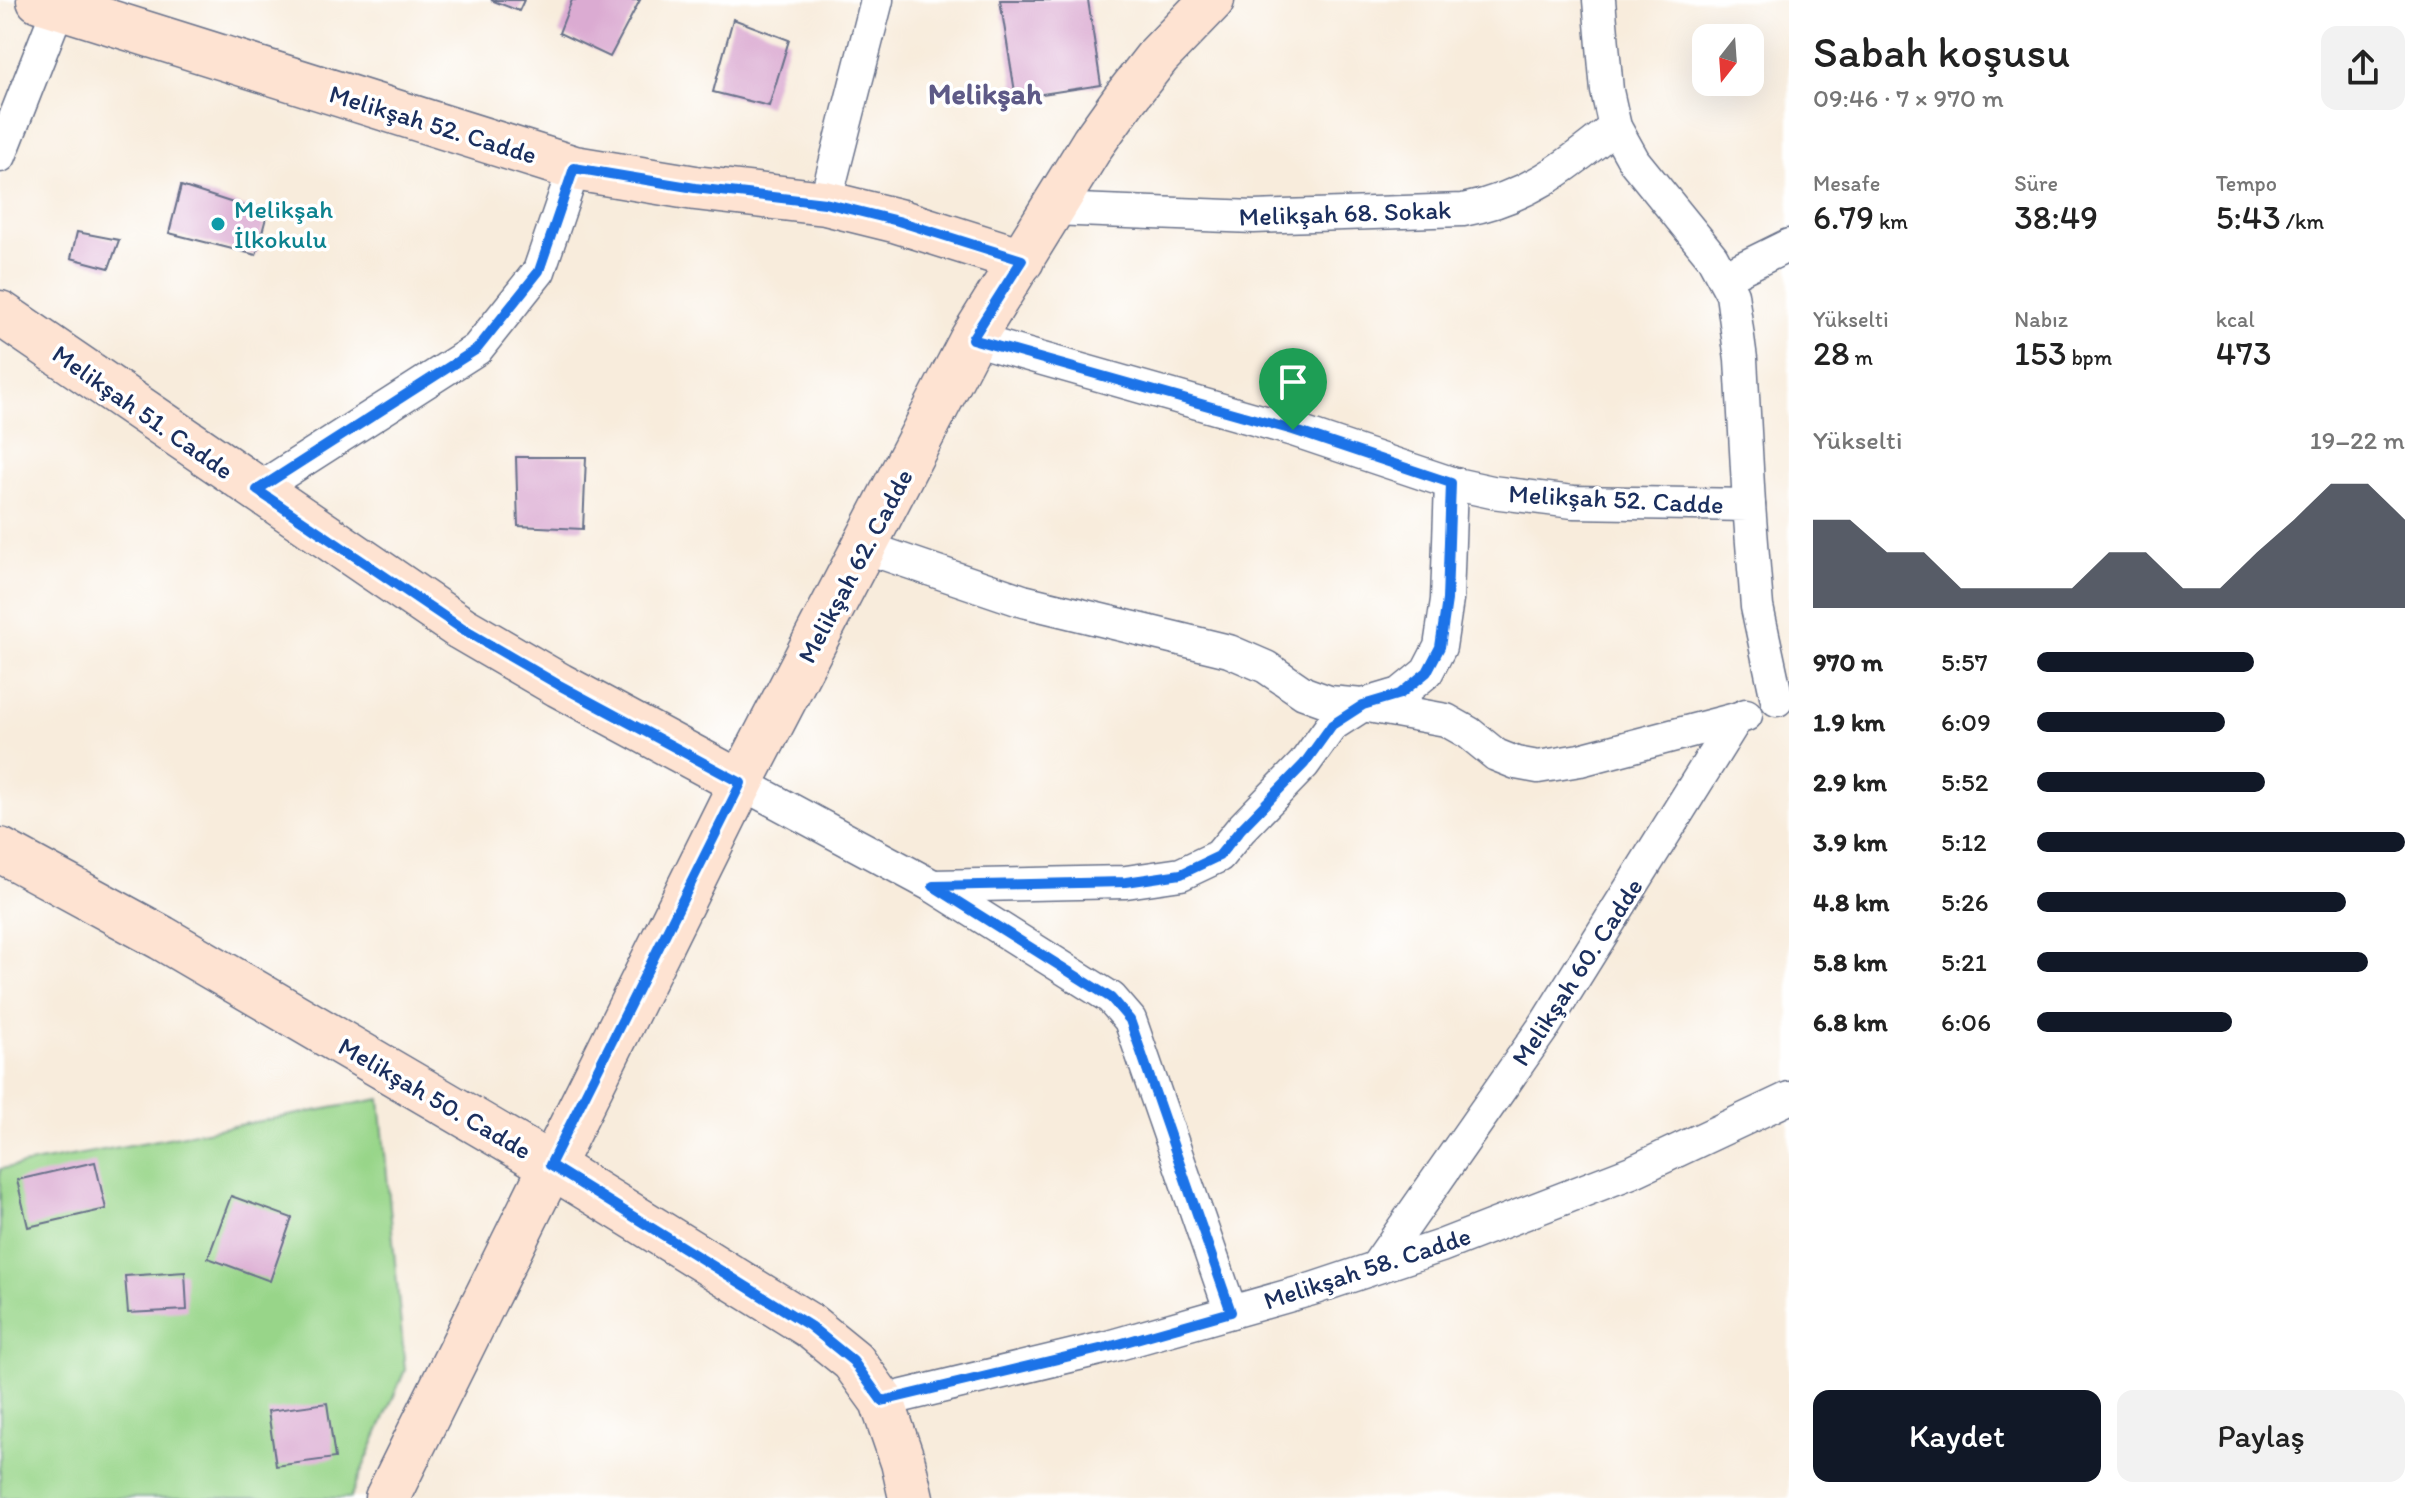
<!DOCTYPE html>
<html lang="tr">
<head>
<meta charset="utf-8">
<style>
	:root { --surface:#fff; --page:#f2f2f2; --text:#222; --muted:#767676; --accent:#111827 }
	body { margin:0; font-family:Itim,sans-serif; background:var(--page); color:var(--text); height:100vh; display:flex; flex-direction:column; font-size:30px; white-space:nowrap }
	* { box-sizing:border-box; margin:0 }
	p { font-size:26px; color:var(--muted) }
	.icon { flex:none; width:44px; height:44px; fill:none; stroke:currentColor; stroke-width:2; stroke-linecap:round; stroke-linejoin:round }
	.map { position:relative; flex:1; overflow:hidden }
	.sheet { display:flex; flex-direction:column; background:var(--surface); width:640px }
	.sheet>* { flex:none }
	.needle { width:52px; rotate:197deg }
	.buttons { position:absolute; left:1692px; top:24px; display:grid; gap:16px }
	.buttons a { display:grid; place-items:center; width:72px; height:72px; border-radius:16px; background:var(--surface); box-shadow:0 8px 32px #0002; font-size:40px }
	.pin { position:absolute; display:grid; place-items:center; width:68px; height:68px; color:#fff; margin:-82px -34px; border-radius:50% 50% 50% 0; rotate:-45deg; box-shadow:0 0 8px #0007 }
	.pin .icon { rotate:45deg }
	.round { display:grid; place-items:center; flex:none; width:84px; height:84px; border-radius:16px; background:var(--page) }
	.head { display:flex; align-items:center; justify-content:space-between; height:136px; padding:0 24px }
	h1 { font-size:44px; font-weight:600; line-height:60px }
	.figures { display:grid; grid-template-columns:repeat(3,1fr); gap:12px; height:136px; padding:8px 24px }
	.figures div { display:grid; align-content:center }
	.figures b { font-size:34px; font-weight:600 }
	.figures small { font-size:22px; font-weight:400 }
	.figures p { font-size:22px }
	.chart { height:224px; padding:16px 24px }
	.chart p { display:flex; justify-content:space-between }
	.chart svg { width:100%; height:144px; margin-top:8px; fill:var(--accent); opacity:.7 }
	.cta { display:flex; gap:16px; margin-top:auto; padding:16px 24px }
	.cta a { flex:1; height:92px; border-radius:16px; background:var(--accent); color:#fff; font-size:32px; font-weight:600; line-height:92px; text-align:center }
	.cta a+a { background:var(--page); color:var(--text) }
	ul { padding:0 24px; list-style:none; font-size:26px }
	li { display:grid; grid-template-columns:128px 96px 1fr; align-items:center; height:60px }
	li i { height:20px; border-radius:10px; background:var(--accent) }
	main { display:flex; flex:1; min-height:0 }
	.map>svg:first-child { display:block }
	.green { fill:#98d589; stroke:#5a8274; stroke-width:2 }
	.building { fill:#dbabd2 }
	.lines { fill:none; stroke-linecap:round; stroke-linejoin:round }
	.street-casing { stroke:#68718a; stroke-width:35 }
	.secondary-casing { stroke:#68718a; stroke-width:47 }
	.street { stroke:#fff; stroke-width:32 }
	.secondary { stroke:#fee3d2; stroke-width:44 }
	.route-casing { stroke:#fff; stroke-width:16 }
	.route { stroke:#1a73e8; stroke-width:10 }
	.culture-dot { fill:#0f9aa8; stroke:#fff; stroke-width:3 }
	.labels { text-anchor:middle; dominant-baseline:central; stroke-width:7; stroke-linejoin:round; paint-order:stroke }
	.street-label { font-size:26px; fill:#1b2f5e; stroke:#fff }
	.culture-label { font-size:26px; fill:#0d838f; stroke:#fff; text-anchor:start }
	.quarter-label { font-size:30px; font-weight:bold; fill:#5e5a87; stroke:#fff }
</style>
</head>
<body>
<main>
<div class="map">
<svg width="1789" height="1498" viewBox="0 0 1789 1498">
	<rect width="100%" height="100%" fill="#fff"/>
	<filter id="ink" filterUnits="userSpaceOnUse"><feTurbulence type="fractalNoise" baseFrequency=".0125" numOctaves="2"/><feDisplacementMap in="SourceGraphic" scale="16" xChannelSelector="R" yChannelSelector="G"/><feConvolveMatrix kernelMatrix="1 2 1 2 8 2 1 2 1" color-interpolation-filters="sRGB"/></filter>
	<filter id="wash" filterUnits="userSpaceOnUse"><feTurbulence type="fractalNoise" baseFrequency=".006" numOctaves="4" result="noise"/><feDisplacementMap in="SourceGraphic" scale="32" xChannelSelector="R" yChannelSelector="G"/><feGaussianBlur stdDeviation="1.8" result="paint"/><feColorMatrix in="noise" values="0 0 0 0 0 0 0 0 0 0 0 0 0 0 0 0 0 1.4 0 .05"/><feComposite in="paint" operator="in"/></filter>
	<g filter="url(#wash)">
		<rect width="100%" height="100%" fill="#f8ecdc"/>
		<path class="green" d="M380,1099L405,1370L350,1498H0V1169Z"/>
		<g id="blocks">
			<g class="building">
				<path d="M491,0H524L519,11Z"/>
				<path d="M572,0H640L610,57L559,33Z"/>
				<path d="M1000,0H1088L1101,85L1016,98Z"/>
				<path d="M733,19L789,40L769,106L713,92Z"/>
				<path d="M181,186L267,214L256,255L169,233Z"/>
				<path d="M77,232L119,240L109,268L71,258Z"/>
				<path d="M516,457H586L583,529L518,526Z"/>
				<path d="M95,1162L106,1209L28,1227L17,1180Z"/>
				<path d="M231,1196L292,1218L270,1281L208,1258Z"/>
				<path d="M185,1272L187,1310L128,1313L125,1276Z"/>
				<path d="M327,1403L335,1458L276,1466L268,1411Z"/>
			</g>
		</g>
	</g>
	<g filter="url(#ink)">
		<use href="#blocks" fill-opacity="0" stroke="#68718a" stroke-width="2"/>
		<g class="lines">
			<defs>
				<g id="street">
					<path d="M1599,0L1607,91L1615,127L1634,161L1712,257L1732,294L1741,359L1749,505"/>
					<path d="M0,156L59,6"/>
					<path d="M825,203L877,0"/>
					<path d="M1052,209L1254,217L1463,210C1527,198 1566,167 1615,127"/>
					<path d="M1724,277L1789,245"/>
					<path d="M972,339L1293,430L1451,483L1492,492L1573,502L1749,505L1757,607L1777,700"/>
					<path d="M257,490L477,349L539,271L574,168"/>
					<path d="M864,547L1023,601L1229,651L1266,667L1304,693L1329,702L1363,705L1446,720L1469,733L1496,755L1516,763L1538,767L1580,760L1736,719"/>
					<path d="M741,783L933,886L1111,998L1130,1020L1231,1312"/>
					<path d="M933,886L1126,882L1181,874L1219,856L1241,829L1304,764L1332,725L1363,705L1400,694L1427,672L1440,647L1447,600L1451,483"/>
					<path d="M1376,1267L1545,1025L1736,719L1746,715"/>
					<path d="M882,1401L1108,1347L1312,1289L1441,1246L1634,1171L1789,1098"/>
				</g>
				<g id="secondary">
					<path d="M39,0L574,168L695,188L825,203L898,221L1022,260"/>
					<path d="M0,313L461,628L559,685L741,783"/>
					<path d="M0,850L162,938L550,1165L810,1326L853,1361L882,1401L903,1462L911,1498"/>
					<path d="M387,1498L741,783L972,339L1093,143L1123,101L1158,56L1212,0"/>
				</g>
			</defs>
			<use href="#street" class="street-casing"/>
			<use href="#secondary" class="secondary-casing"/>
			<use href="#street" class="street"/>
			<use href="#secondary" class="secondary"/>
		</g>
	</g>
	<g class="lines" filter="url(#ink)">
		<defs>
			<path id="route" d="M574,168L695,188L825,203L898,221L1022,260L972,339L1293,430L1451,483L1447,600L1440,647L1427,672L1400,694L1363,705L1332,725L1304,764L1241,829L1219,856L1181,874L1126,882L933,886L1111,998L1130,1020L1231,1312L1108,1347L882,1401L853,1361L810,1326L550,1165L741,783L559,685L461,628L257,490L477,349L539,271Z"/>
		</defs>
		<use href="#route" class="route-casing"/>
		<use href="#route" class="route"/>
	</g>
	<circle class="culture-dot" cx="218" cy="224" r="8"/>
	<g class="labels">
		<g class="street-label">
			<text transform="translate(433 124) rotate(17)">Melikşah 52. Cadde</text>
			<text transform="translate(1345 213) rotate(-2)">Melikşah 68. Sokak</text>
			<text transform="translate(143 412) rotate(35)">Melikşah 51. Cadde</text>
			<text transform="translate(1616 499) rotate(3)">Melikşah 52. Cadde</text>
			<text transform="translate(855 566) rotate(-62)">Melikşah 62. Cadde</text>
			<text transform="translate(1577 972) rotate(-57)">Melikşah 60. Cadde</text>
			<text transform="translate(435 1098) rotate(30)">Melikşah 50. Cadde</text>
			<text transform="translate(1367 1268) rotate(-18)">Melikşah 58. Cadde</text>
		</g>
		<g class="culture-label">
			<text x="234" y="209">Melikşah<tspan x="234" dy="30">İlkokulu</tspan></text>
		</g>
		<g class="quarter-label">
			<text x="985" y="93">Melikşah</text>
		</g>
	</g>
</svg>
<div class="buttons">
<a><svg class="needle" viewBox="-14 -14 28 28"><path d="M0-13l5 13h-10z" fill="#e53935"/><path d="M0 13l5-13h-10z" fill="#767676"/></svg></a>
</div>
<div class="pin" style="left:1293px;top:430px;background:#1e9e55"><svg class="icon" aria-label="arrive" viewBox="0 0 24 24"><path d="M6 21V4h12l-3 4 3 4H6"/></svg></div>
</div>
<section class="sheet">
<div class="head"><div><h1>Sabah koşusu</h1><p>09:46 · 7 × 970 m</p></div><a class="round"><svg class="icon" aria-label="share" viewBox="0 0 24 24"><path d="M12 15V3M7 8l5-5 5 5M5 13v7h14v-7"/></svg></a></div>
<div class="figures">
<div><p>Mesafe</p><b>6.79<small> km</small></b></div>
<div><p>Süre</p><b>38:49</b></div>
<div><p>Tempo</p><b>5:43<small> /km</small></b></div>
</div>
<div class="figures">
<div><p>Yükselti</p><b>28<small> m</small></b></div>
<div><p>Nabız</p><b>153<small> bpm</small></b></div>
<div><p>kcal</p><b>473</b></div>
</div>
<div class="chart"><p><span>Yükselti</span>19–22 m</p>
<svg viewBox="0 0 160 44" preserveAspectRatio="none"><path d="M0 44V17L10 17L20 27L30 27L40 38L50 38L60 38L70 38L80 27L90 27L100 38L110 38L120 27L130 17L140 6L150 6L160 17V44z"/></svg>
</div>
<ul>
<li><b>970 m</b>5:57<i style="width:59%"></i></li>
<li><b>1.9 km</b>6:09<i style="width:51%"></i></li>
<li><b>2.9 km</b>5:52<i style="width:62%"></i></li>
<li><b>3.9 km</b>5:12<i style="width:100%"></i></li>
<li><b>4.8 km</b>5:26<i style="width:84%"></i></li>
<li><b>5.8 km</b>5:21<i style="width:90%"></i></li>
<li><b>6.8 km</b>6:06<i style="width:53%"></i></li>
</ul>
<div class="cta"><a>Kaydet</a><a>Paylaş</a></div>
</section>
</main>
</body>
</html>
